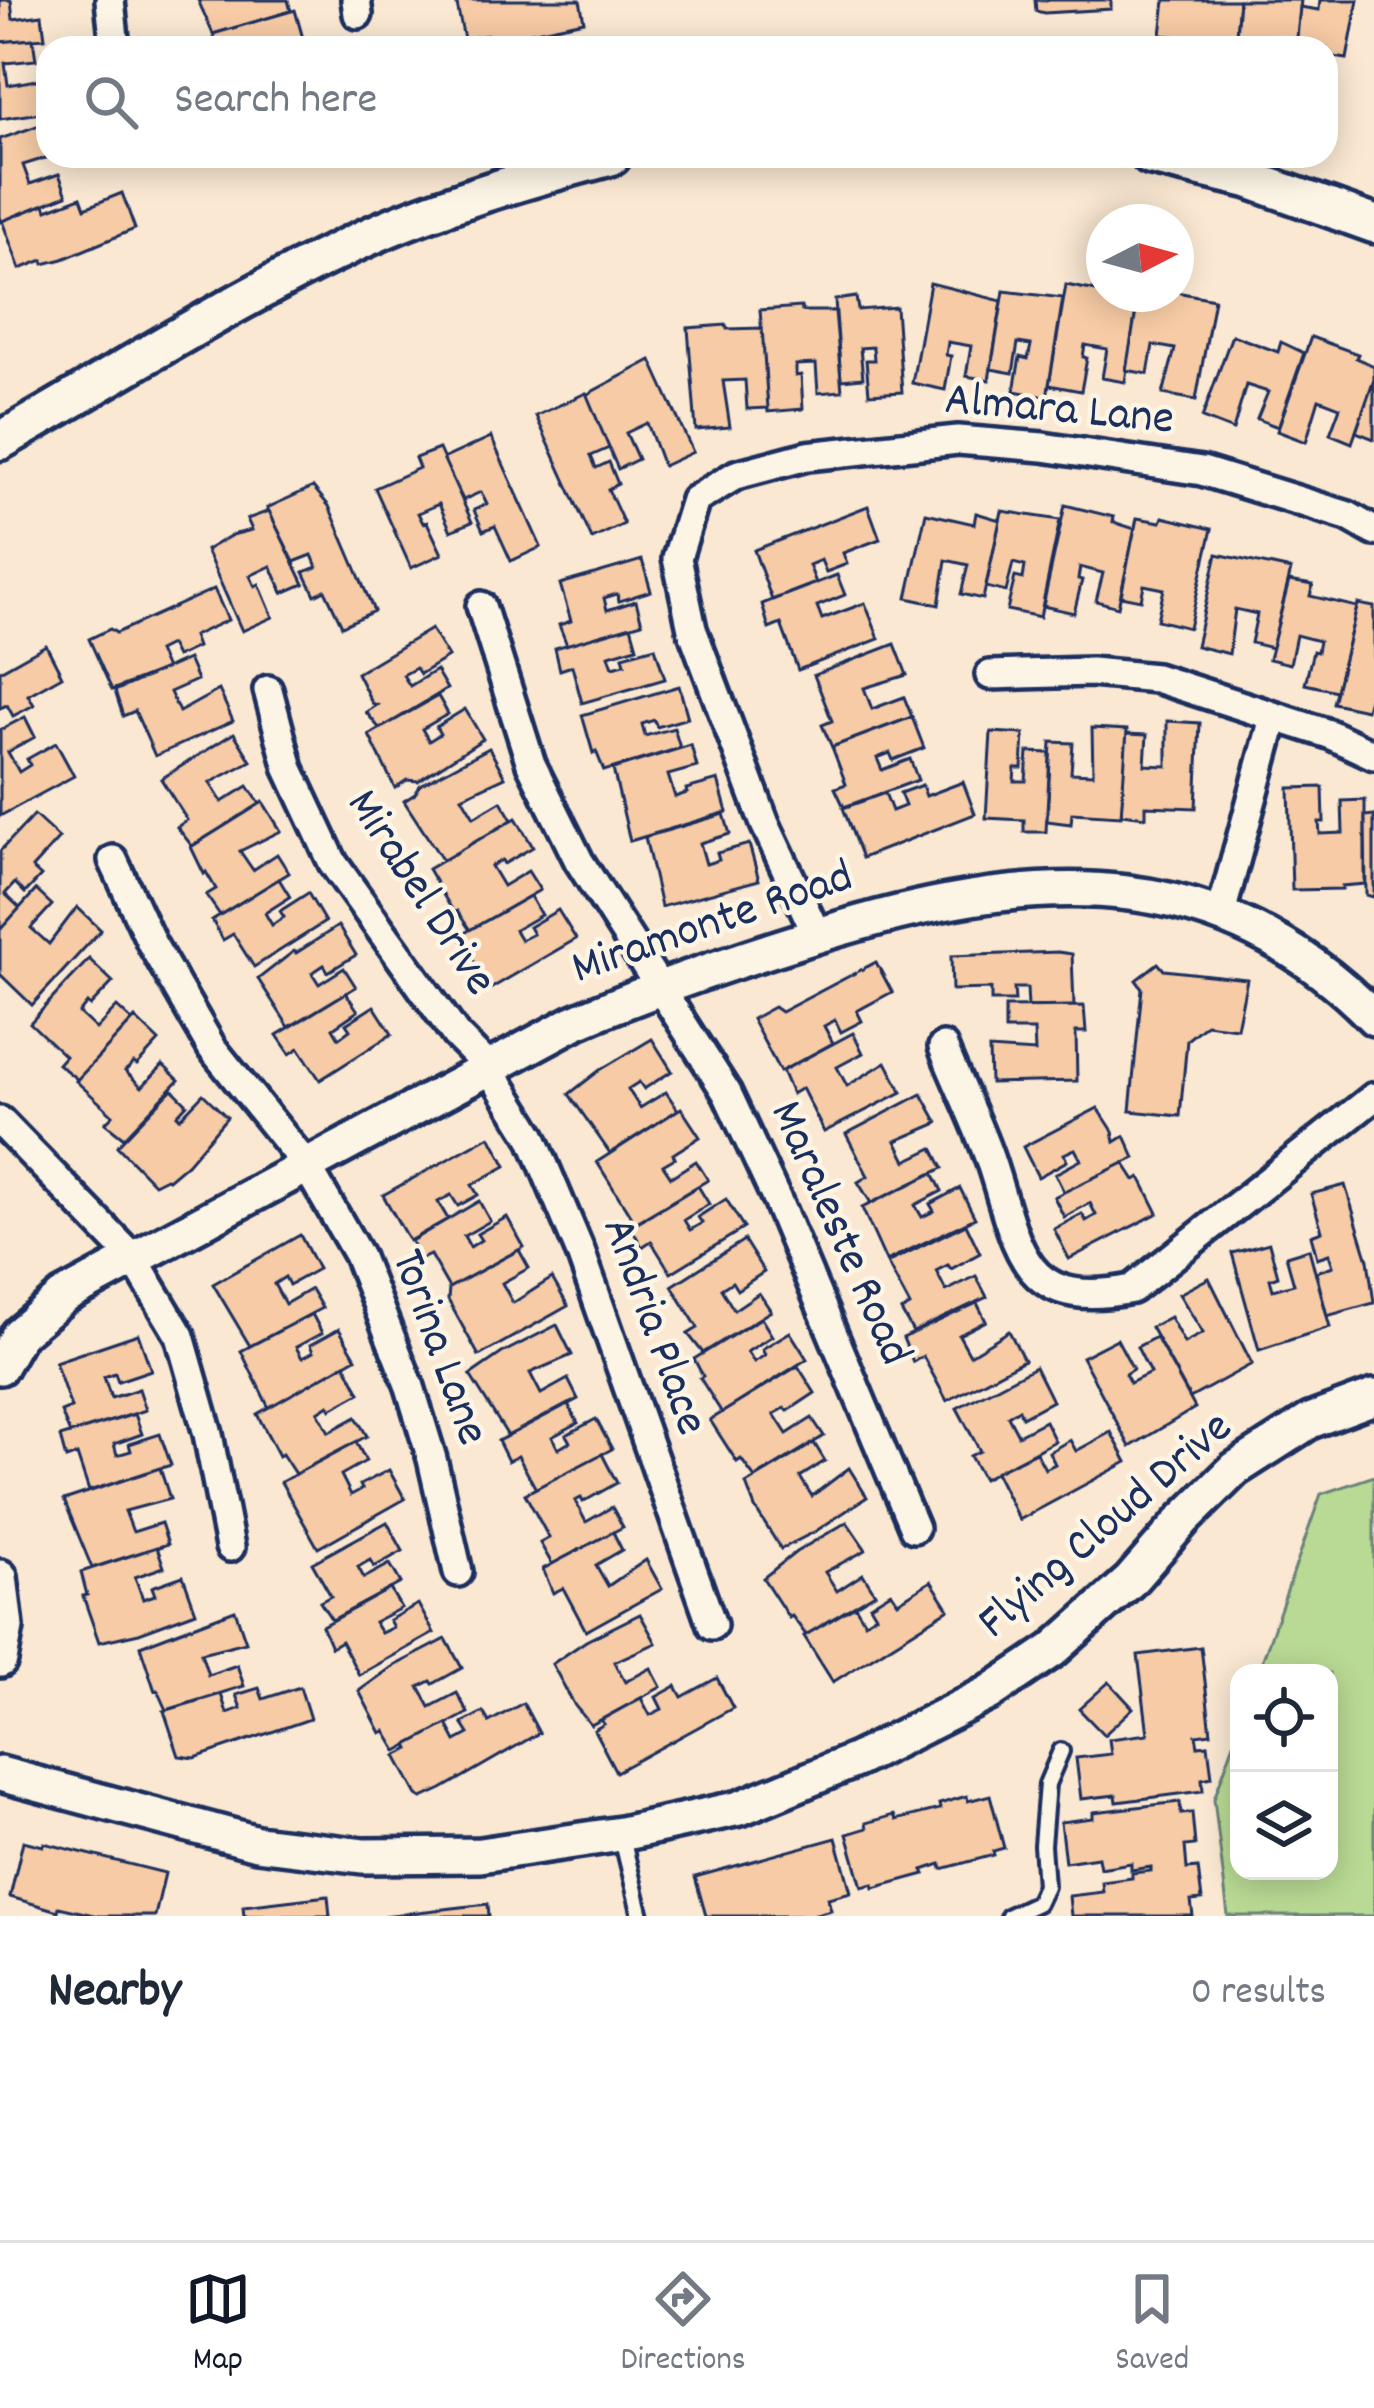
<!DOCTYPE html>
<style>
:root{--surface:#fff;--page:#f2f2f3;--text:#1f2937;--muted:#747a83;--line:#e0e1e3;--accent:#111827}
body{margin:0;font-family:Dekko,sans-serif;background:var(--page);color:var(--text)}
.controls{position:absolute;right:36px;bottom:36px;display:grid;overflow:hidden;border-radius:24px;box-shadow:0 6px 30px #0003}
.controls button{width:108px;height:108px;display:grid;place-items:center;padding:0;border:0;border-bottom:3px solid var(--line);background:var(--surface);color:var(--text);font:60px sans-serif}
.compass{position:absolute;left:1086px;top:204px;width:108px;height:108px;border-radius:50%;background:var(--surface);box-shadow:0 6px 30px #0003;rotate:84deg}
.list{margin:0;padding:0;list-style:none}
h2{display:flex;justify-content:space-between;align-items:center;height:156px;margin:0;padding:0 48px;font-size:51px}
h2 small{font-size:39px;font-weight:400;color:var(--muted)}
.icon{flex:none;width:66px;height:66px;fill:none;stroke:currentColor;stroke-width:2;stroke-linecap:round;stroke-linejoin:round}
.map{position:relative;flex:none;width:1374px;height:1916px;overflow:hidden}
.search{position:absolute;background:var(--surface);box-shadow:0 6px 30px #0003;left:36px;right:36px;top:36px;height:132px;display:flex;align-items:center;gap:30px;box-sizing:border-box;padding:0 42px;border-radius:36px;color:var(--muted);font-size:45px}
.sheet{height:324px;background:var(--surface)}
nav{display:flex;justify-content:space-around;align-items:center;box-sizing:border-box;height:168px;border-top:3px solid var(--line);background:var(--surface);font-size:33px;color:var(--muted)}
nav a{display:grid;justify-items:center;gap:6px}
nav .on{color:var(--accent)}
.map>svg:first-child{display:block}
</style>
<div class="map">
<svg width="1374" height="1916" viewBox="0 0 1374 1916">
<rect width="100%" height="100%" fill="#fae8d2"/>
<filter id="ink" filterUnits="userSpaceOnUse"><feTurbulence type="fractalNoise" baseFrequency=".00833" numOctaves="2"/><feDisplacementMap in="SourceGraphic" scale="24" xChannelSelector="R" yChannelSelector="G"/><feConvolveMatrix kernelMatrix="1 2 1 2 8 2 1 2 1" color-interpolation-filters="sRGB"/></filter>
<g filter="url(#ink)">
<polygon fill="#b9da94" stroke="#6a8479" stroke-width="3" points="1374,1476 1374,1916 1228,1916 1214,1799 1239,1729 1239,1871 1329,1871 1329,1673 1258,1673 1321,1494"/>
<g fill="#f6cba5" stroke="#1b2f5e" stroke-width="3">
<polygon points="0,0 11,0 13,19 42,15 45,38 0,42"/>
<polygon points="198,0 288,0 291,11 213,34"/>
<polygon points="456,0 580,0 584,21 507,37 489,38 488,35 464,39"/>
<polygon points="1035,0 1111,0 1111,9 1044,13 1036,11"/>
<polygon points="1165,0 1239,0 1236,36 1214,35 1213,40 1161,35"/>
<polygon points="1239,0 1301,0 1296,48 1273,48 1274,40 1236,36"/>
<polygon points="1320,0 1358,0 1347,59 1326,56 1326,48 1296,48 1300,7 1319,10"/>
<polygon points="295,10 304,42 285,48 271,45 217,48 213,34"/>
<polygon points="33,39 36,60 5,63 8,85 48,78 48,112 0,119 0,42"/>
<polygon points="48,122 48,156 52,156 23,165 30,184 59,174 67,195 0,222 0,139"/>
<polygon points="122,193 135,229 63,259 44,264 43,260 20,269 2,221 45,204 47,210 81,197 85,208"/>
<polygon points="930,283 1002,301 989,380 966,376 971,346 948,342 946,355 951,356 945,390 912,383"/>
<polygon points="1066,285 1117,295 1137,304 1125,382 1102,378 1107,349 1085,345 1083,357 1087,358 1081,391 1049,385"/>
<polygon points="1004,291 1063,298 1047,397 1014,391 1020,357 1028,359 1031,345 1018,343 1013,373 991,369"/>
<polygon points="1176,292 1214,299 1196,400 1163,394 1175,349 1153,345 1148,374 1126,370 1139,294"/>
<polygon points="856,297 858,310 896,307 902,392 869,394 866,360 874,360 873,347 860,348 863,378 841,380 835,300"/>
<polygon points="801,307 802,311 835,311 842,391 818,393 816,364 796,365 796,376 801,375 803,409 768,412 760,310"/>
<polygon points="726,325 727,329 762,328 768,408 747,409 745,380 723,381 730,427 696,430 688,328"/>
<polygon points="1232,335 1278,352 1281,342 1304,353 1278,427 1257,419 1268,392 1246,385 1233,430 1202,418"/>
<polygon points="1311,337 1358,354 1356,358 1374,366 1374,380 1352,443 1330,434 1340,407 1319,399 1306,442 1277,431"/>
<polygon points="651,360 693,452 663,466 647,423 626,433 638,459 618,469 586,395"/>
<polygon points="1374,380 1374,439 1356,432"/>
<polygon points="586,393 609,448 591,456 596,468 609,462 618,484 608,489 624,524 592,539 536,416"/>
<polygon points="491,437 541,547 511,561 495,526 483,531 474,510 487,504 481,492 463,500 443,459"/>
<polygon points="439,449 472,522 451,531 439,504 418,513 423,523 427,522 442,554 411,568 375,488 419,468 415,458"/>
<polygon points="313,487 329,506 374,611 342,626 325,590 315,595 304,572 317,567 312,555 294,562 267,508"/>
<polygon points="1065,505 1114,517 1113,522 1135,529 1118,607 1096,601 1103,573 1080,567 1078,579 1082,580 1074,613 1043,606"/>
<polygon points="868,506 880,539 843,553 847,564 826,572 821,560 809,565 816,583 772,600 754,550"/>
<polygon points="269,511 304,584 283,593 271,566 250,576 255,586 259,584 273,617 242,631 206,550 232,535 252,530 247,519"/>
<polygon points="1002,511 1060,520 1040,617 1007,610 1015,577 1023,579 1025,566 1013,563 1006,592 986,587"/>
<polygon points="926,513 974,524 976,513 1000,520 983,599 961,594 968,565 946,560 939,605 907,598"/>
<polygon points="1163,517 1212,529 1189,628 1157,620 1164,589 1144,585 1141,600 1121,596 1137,518 1161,522"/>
<polygon points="1217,554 1291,570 1272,648 1251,643 1257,614 1235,609 1229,654 1196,646"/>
<polygon points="642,560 651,591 619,601 617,594 604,598 607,610 636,601 642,623 567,645 559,625 571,621 560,584"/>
<polygon points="837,575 845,595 817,606 822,619 865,603 879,639 798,670 781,624 769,629 762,604"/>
<polygon points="1289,581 1313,585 1310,596 1357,607 1336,691 1305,684 1313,651 1317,652 1319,641 1296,635 1290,664 1269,659"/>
<polygon points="214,589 228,620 193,636 197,647 176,657 170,645 158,651 166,669 112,690 89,639 110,629 116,633"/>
<polygon points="1358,604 1374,607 1374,695 1370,694 1366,710 1333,703"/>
<polygon points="631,626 637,647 609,655 613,667 625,664 623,656 655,647 665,679 582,703 572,666 560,670 555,648"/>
<polygon points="431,629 448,657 420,674 416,668 403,675 410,686 436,670 447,689 380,729 366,712 377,705 372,703 357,673"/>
<polygon points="895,644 907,675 864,688 872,709 904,697 912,717 832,747 822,725 832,721 814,675"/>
<polygon points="46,645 62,676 28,695 34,705 13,716 7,705 0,708 0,671"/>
<polygon points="188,659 197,680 170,692 179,712 219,690 233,721 155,756 135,711 123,716 115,691"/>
<polygon points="679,686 688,718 657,727 654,720 642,724 645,736 674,728 680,748 604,771 596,751 593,753 582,715"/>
<polygon points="438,696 448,714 422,729 429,741 440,734 436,727 465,709 483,739 418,781 407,780 395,788 369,735"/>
<polygon points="25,717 35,737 8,752 19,772 30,765 27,759 56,743 74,776 0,816 0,730"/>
<polygon points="912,717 924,748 893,760 890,753 877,758 882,770 910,759 918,780 844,807 835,788 846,784 832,747"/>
<polygon points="1167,721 1200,723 1196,808 1146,806 1146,817 1121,814 1126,734 1147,735 1145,765 1167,766"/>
<polygon points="1092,728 1127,730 1121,816 1072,813 1071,824 1047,821 1051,742 1073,743 1071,773 1093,774"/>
<polygon points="991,732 1024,734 1022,768 1015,768 1014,781 1026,781 1028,752 1050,753 1046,832 1024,832 1024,820 986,818"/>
<polygon points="234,733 251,761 210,783 222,802 248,786 260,804 192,846 177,827 187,820 161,779"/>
<polygon points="691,745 697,767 668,775 675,797 687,793 686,789 718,780 727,812 630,841 613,769"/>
<polygon points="489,748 505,777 462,797 474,817 501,801 512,820 443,861 404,801 415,794 420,785"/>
<polygon points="963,782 975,814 862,858 843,808 885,793 892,811 905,806 900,793 922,785 926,796"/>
<polygon points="1323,787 1324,822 1319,822 1320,834 1343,833 1342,801 1365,800 1365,884 1342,886 1342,889 1292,890 1289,788"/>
<polygon points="263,802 281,831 240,851 253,870 277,854 289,873 220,915 206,895 216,889 206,872 204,874 191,847"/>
<polygon points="724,814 730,834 700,843 706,864 719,860 717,853 749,844 759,880 661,907 645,837"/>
<polygon points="34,815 59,838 32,868 41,876 25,893 15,883 5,894 20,908 0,930 0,851"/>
<polygon points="1374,815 1374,897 1373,897 1366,895 1365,816"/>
<polygon points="516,818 533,847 504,864 502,860 491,866 503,886 528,871 540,890 470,930 457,911 454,913 428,869"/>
<polygon points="279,879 290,897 265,913 272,925 284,917 280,911 308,893 325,922 254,967 233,934 223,940 212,920"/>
<polygon points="36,890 52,905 31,928 49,944 77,907 101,930 32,1005 0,974 0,930"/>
<polygon points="530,896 541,915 515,930 521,940 533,934 529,927 558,910 576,939 490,989 459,936"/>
<polygon points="338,926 356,955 328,972 324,965 312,973 319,984 344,968 356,987 289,1027 258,979 294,951 296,953"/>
<polygon points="1058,952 1072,954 1074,1006 1028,1007 1027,988 1014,988 1015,1001 991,1001 991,989 952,990 951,956"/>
<polygon points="89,959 113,982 90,1006 87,1003 79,1013 96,1029 117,1007 132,1021 78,1080 58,1064 65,1056 30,1023"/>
<polygon points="876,962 892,992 857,1011 862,1021 841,1032 835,1020 824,1026 833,1043 780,1072 752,1019 774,1007 781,1012"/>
<polygon points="1158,963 1164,970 1247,979 1237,1028 1206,1024 1187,1040 1180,1116 1130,1111 1142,988 1136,980"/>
<polygon points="346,993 358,1011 333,1028 339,1038 350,1030 346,1024 374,1006 392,1034 320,1080 299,1048 290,1054 277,1035"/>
<polygon points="1084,1006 1086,1032 1076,1032 1077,1081 990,1083 989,1049 1035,1052 1034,1030 1005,1030 1005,1007"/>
<polygon points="135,1018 159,1041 137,1065 134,1063 125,1071 142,1087 163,1065 179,1080 124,1138 105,1123 113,1115 76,1081"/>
<polygon points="853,1033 863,1053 837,1067 847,1086 886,1062 902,1092 824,1132 802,1088 792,1094 782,1071"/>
<polygon points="652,1039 672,1071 644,1089 639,1082 628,1089 640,1108 666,1092 678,1110 610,1153 569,1094 600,1070"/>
<polygon points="172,1089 187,1104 177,1115 180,1118 203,1094 227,1117 187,1164 168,1180 166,1178 154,1184 117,1146"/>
<polygon points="922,1094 938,1123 896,1141 906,1161 933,1148 943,1168 871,1203 858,1182 868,1176 846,1134"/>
<polygon points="681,1108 700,1137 673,1154 675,1158 663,1165 671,1177 696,1161 708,1180 635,1223 597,1162"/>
<polygon points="1098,1108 1113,1131 1115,1142 1125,1136 1135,1158 1064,1192 1055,1174 1081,1160 1075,1149 1064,1154 1067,1161 1038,1177 1023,1147"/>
<polygon points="490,1136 506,1166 472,1185 478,1195 458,1206 451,1195 438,1202 448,1219 409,1241 383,1195"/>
<polygon points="1124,1163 1135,1180 1140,1177 1158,1213 1069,1259 1054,1229 1082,1214 1086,1221 1096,1215 1090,1203 1064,1217 1054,1197"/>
<polygon points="933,1173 942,1191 915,1205 922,1217 934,1211 930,1204 960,1188 975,1218 886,1261 862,1208"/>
<polygon points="1345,1185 1368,1260 1374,1303 1327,1316 1316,1272 1333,1266 1329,1254 1317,1258 1311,1235 1322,1231 1311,1194"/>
<polygon points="698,1186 709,1204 684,1220 690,1230 702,1223 698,1217 726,1199 744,1228 671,1273 651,1241 642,1247 631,1227"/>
<polygon points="479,1201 490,1221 464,1236 470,1247 481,1240 477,1234 507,1217 524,1247 449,1288 430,1255 419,1260 411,1241"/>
<polygon points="966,1224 980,1253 951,1269 948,1265 936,1271 946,1291 976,1276 987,1297 913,1332 901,1311 910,1306 887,1263"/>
<polygon points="300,1235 318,1269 289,1285 285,1277 274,1284 285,1304 311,1289 322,1308 250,1346 213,1284"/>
<polygon points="744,1240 764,1272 737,1290 732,1282 721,1289 734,1310 759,1293 771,1311 703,1353 688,1334 698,1328 672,1286"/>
<polygon points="1269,1243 1278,1276 1270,1279 1273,1290 1294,1284 1286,1256 1309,1249 1330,1327 1259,1350 1232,1253"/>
<polygon points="519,1250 529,1268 502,1283 513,1303 552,1278 568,1306 479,1356 448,1300 449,1288"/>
<polygon points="1209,1278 1252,1364 1190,1398 1151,1327 1170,1317 1184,1343 1203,1333 1179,1294"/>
<polygon points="977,1303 986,1321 959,1335 970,1355 1009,1331 1024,1360 947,1401 923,1356 913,1362 903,1338"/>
<polygon points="312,1314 322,1333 296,1347 302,1358 313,1352 310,1345 339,1329 356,1358 269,1408 241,1351"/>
<polygon points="761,1318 772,1336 747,1352 754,1362 765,1355 762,1349 790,1332 807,1359 722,1413 700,1378 703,1376 694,1359"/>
<polygon points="557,1325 572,1355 530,1373 541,1394 568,1379 578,1399 508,1436 470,1375 502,1353"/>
<polygon points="138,1334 151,1370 118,1381 115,1373 104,1377 111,1398 139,1389 146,1410 70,1434 61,1412 71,1408 55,1362"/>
<polygon points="1156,1337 1195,1408 1130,1447 1082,1357 1117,1339 1133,1369 1125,1374 1130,1383 1150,1373 1137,1347"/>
<polygon points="345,1364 360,1393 331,1409 329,1405 318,1412 329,1432 356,1417 367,1436 295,1474 282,1454 279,1456 257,1414"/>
<polygon points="798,1366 815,1393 788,1411 785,1408 774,1414 787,1434 812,1418 824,1436 755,1478 741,1459 737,1462 710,1420"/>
<polygon points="1035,1367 1052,1401 1022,1417 1019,1409 1008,1416 1018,1435 1045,1421 1055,1441 983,1479 970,1456 980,1451 957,1408"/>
<polygon points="568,1404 578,1423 552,1437 558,1449 570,1442 566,1435 596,1419 612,1449 536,1489 518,1456 508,1461 498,1441"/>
<polygon points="135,1414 142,1434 114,1444 117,1455 131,1451 129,1444 160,1434 171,1465 89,1491 77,1455 66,1459 60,1437"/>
<polygon points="1111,1432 1127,1462 1019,1520 995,1472 1036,1452 1045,1469 1055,1464 1049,1452 1070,1440 1076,1451"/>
<polygon points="356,1442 366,1461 341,1475 351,1495 362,1489 360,1485 389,1470 405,1499 318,1548 281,1482"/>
<polygon points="814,1443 825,1461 800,1477 812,1496 849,1468 867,1497 816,1531 781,1549 755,1508 746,1484"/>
<polygon points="602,1454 617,1483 583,1502 581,1498 575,1501 586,1522 612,1507 623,1527 552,1564 540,1543 549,1538 525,1494"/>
<polygon points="160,1468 170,1499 125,1511 133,1532 161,1523 168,1544 92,1568 64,1500"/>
<polygon points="387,1522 403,1551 374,1567 370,1560 358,1567 364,1578 390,1564 401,1583 332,1620 320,1602 331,1596 312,1563"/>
<polygon points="847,1522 866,1550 825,1572 837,1591 863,1574 875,1593 806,1635 792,1616 789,1618 763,1578 796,1552"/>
<polygon points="613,1532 622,1550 596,1565 608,1586 646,1560 662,1589 586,1631 563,1588 553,1593 543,1569"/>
<polygon points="157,1547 164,1567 135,1577 143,1599 155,1595 152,1587 183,1576 196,1612 139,1633 99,1642 83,1596 87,1595 81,1572"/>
<polygon points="931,1581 949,1609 833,1682 804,1636 855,1606 865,1622 876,1615 870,1605 891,1592 898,1602"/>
<polygon points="390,1589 401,1608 374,1622 381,1633 393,1627 389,1620 418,1604 434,1633 359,1675 341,1641 331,1647 322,1626"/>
<polygon points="235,1610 246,1642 201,1653 208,1675 237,1665 244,1686 167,1710 158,1690 155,1691 140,1646"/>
<polygon points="640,1614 656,1643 614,1662 625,1682 651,1668 661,1687 591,1725 575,1706 552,1664 586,1641"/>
<polygon points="446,1639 462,1668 433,1684 431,1681 419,1687 430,1707 457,1693 468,1713 397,1751 385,1731 381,1733 359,1691 392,1667"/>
<polygon points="1201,1647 1211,1733 1196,1735 1198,1746 1208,1745 1212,1777 1202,1779 1203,1791 1117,1802 1116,1795 1081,1799 1076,1758 1111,1754 1109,1739 1148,1734 1138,1655"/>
<polygon points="717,1678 733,1708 616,1772 594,1730 604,1724 601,1720 641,1698 650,1715 662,1709 656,1697 676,1686 682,1697"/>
<polygon points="1109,1682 1133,1708 1104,1735 1079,1709"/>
<polygon points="300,1687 310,1719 195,1758 179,1756 164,1711 221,1694 227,1713 241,1708 236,1695 259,1688 263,1699"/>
<polygon points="523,1703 539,1733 442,1789 422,1798 417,1795 396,1756 410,1749 408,1745 447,1724 456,1741 469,1734 462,1723 483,1712 489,1722"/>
<polygon points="990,1795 1004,1848 993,1851 994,1855 942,1869 941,1864 923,1870 925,1874 874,1888 873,1884 862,1887 847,1834 867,1828 866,1823 894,1815 896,1820 940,1809 939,1804 967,1796 968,1801"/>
<polygon points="1180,1802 1181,1814 1192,1813 1195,1845 1185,1846 1187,1869 1198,1868 1202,1900 1191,1901 1193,1916 1071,1916 1069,1896 1103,1892 1102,1882 1132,1878 1132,1873 1151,1871 1151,1867 1131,1870 1131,1863 1100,1868 1098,1857 1065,1862 1060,1822 1093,1818 1093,1812"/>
<polygon points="836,1838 851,1892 828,1898 831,1910 809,1916 706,1916 695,1877"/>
<polygon points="23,1841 43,1846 44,1843 165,1873 155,1916 98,1916 59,1907 58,1911 10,1897"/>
<polygon points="328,1896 330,1916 244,1916 243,1906"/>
<polygon points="488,1904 489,1916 383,1916"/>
</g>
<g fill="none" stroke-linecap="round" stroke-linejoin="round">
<g stroke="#1b2f5e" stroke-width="22">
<g id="service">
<polyline points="621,1834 641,1916"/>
<polyline points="1009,1916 1037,1903 1045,1886 1042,1845 1047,1784 1061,1751"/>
</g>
</g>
<g stroke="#1b2f5e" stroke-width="36">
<g id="minor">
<polyline points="110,0 115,48"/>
<polyline points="356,0 358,14"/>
<polyline points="481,606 531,764 579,861 727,1093 776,1198 914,1528"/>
<polyline points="990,675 1091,672 1156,678 1329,734 1374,755"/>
<polyline points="268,690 289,769 333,863 456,1035 489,1068 532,1137 580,1251 712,1625"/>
<polyline points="113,860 152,944 212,1048 306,1165 358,1255 410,1387 432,1459 458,1572"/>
<polyline points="1221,913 1274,718"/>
<polyline points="817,935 765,824 692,629 677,558 695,500 736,475 807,456 958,440 1043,447 1202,471 1348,516 1374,531"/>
<path d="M 943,1047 C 958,1085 977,1122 990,1160 C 1019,1245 1018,1312 1132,1289 L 1374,1097"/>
<polyline points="0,1121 134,1259 180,1336 208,1434 230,1547"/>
</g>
</g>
<g stroke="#1b2f5e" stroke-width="42">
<g id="tertiary">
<path d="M 0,1367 L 19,1334 L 63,1297 L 573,1023 C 646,991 720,966 796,942 C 1005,875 1206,846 1374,1018"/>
<polyline points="0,1577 6,1627 0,1660"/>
<polyline points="0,1774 257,1843 363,1856 480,1855 621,1834 740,1808 856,1760 989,1693 1053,1650 1130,1581 1184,1519 1235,1469 1310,1421 1374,1397"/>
</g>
</g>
<g stroke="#1b2f5e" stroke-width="45">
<g id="secondary">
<polyline points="1150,156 1248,179 1374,224"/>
<path d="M 0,441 C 123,371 256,285 386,229 C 458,199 536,176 612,156"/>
</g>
</g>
<use href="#service" stroke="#fcf5e5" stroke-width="14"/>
<use href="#minor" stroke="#fcf5e5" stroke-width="27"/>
<use href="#tertiary" stroke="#fcf5e5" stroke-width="33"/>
<use href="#secondary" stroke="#fcf5e5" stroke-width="36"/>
</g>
</g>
<g text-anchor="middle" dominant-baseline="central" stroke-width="9" stroke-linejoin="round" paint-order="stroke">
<g font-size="48" fill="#1b2f5e" stroke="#fcf5e5">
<text transform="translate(1059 412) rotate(5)">Almara Lane</text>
<text transform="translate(419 894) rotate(57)">Mirabel Drive</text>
<text transform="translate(713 925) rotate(-19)">Miramonte Road</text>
<text transform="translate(838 1234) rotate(66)">Maraleste Road</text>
<text transform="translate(652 1327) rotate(70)">Andria Place</text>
<text transform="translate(437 1348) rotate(70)">Torina Lane</text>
<text transform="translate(1107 1527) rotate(-41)">Flying Cloud Drive</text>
</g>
</g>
</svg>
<div class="controls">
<button><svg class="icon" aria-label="locate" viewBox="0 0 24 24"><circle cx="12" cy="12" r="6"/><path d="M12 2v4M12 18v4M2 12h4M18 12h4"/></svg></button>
<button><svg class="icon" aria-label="layers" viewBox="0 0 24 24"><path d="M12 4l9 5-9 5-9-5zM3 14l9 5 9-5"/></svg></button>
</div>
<svg class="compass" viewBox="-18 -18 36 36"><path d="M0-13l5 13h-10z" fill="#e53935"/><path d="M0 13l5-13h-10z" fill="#747a83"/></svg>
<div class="search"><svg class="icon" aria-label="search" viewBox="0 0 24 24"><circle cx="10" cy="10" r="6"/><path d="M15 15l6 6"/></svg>Search here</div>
</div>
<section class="sheet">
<h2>Nearby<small>0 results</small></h2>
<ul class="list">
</ul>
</section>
<nav>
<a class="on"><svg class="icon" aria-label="map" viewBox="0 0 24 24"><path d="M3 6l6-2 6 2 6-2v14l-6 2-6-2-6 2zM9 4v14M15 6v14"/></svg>Map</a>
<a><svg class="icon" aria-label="directions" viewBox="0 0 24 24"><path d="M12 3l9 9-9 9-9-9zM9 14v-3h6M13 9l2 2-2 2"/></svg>Directions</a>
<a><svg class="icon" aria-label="saved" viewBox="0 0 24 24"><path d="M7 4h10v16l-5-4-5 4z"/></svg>Saved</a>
</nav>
